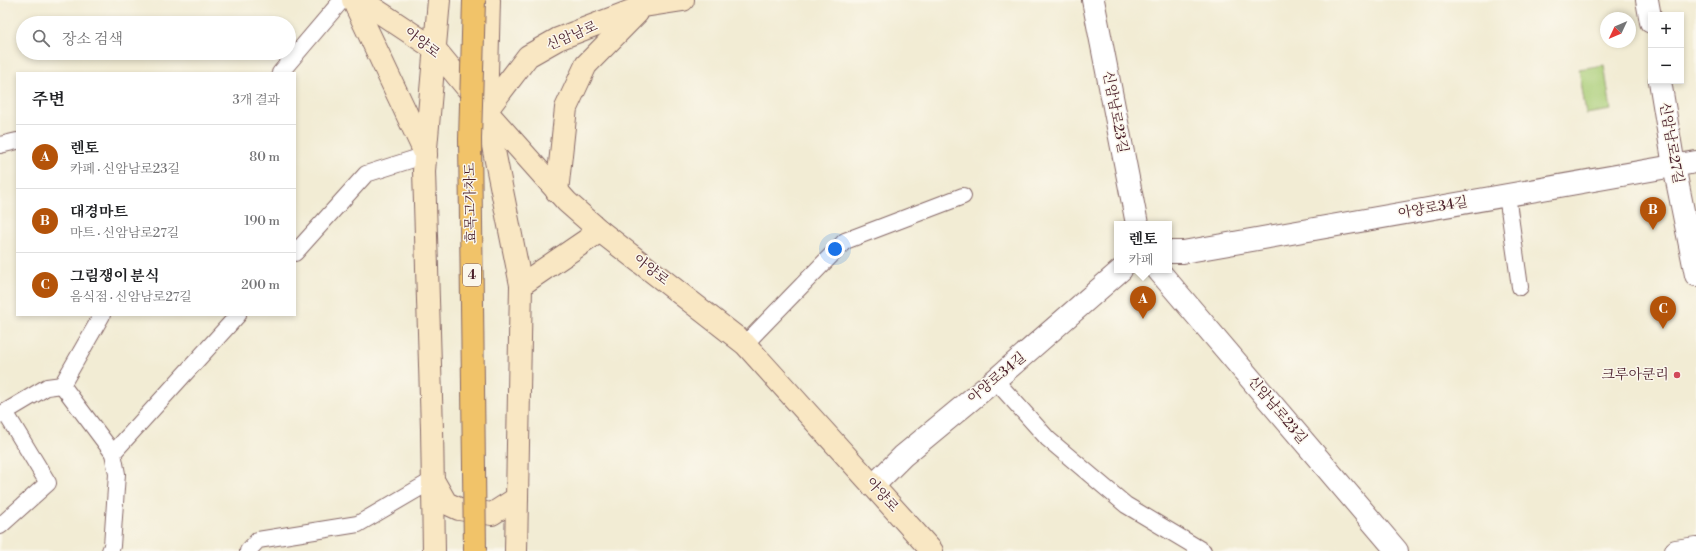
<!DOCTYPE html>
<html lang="ko">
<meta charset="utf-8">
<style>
:root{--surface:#fff;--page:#f6f6f6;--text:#202124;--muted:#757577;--line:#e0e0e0;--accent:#b45309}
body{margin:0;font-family:"Libre Bodoni","Noto Serif KR",serif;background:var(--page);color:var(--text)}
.controls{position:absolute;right:12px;top:12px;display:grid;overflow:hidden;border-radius:0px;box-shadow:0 2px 6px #0003}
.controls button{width:36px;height:36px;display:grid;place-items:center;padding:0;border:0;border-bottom:1px solid var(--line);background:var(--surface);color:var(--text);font:20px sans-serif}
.compass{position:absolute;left:1600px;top:12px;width:36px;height:36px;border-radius:50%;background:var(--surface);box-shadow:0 2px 6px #0003;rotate:226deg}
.you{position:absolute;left:835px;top:249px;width:14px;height:14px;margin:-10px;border:3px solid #fff;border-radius:50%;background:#1a73e8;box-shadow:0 0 0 6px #1a73e833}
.badge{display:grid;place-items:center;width:26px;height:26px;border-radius:50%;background:var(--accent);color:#fff;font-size:13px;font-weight:700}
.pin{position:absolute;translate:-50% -33px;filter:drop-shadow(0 1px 2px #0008)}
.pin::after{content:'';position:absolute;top:21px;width:14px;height:12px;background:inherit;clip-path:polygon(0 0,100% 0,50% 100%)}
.popup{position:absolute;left:1114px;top:221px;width:58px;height:52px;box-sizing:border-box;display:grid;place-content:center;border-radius:0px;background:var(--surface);filter:drop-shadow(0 1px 3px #0005);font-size:13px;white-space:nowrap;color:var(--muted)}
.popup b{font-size:15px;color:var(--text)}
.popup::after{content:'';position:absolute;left:50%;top:100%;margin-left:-8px;border:8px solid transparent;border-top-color:var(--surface)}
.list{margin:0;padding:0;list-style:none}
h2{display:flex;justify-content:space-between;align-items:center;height:52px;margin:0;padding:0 16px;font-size:17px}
h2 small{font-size:13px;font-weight:400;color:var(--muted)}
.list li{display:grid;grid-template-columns:26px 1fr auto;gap:12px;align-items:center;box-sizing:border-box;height:64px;padding:0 16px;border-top:1px solid var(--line)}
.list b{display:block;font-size:15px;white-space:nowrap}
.list p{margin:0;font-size:13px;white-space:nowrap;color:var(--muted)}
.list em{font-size:13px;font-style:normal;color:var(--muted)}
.icon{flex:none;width:22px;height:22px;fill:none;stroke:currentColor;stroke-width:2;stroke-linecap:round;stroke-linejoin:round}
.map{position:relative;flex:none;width:1696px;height:551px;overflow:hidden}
.search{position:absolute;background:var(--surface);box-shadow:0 2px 6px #0003;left:16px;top:16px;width:280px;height:44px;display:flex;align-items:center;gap:10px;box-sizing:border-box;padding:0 14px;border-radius:22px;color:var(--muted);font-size:15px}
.panel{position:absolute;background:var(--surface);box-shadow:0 2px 6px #0003;left:16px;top:72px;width:280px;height:244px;border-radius:0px}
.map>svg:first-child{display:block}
</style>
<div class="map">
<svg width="1696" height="551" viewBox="0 0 1696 551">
<rect width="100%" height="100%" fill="#fbf7ec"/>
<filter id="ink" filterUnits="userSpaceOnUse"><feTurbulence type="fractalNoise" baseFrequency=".025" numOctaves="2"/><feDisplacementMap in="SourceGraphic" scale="8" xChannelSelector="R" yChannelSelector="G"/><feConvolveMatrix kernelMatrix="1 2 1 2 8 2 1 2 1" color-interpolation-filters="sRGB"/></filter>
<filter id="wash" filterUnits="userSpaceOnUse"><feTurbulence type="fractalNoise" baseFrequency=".012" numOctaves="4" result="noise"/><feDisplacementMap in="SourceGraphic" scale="16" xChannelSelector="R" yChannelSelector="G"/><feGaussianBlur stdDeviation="0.9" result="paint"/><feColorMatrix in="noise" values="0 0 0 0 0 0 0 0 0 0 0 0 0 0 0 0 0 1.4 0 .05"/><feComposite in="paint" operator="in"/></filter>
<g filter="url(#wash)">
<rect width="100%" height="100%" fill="#f2ecd4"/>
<polygon fill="#aace78" stroke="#7a7652" points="1604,65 1611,110 1586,114 1579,69"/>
</g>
<g filter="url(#ink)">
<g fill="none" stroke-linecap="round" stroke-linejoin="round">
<g stroke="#856766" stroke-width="18">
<g id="lane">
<polyline points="280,73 342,0"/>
<polyline points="0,145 17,141"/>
<polyline points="1507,195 1520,287"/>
<polyline points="295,253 366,174 426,155"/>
<polyline points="102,315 62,385 113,453"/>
<polyline points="745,344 845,241 963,196"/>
<polyline points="995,380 1048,439 1126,505 1203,551"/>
<polyline points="0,415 47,387 62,385"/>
<polyline points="0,526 48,483 5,412"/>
<polyline points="110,551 112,546 117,474 113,453 238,315"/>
<polyline points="248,551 258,540 358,524 433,480"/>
</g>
</g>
<g stroke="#856766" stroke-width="24">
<g id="street">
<polyline points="1093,0 1137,224"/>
<polyline points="1647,0 1651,22"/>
<polyline points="1660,81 1674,166 1696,275"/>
<polyline points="1169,252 1183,252 1696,162"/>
<polyline points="1158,270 1397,551"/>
<polyline points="873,486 903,456 995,380 1121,270"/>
<polyline points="1676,551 1696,548"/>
</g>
</g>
<g stroke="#856766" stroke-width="24">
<g id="secondary">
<polyline points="353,0 426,155"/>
<polyline points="361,0 435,49 486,111 567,202 600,231 745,344 932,551"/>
<polyline points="489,0 486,111 521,285 516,551"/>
<polyline points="486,111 528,56 558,39 644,6 683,0"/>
<polyline points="557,192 566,108 586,65 637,13"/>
<polyline points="521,285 600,231"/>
<polyline points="433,480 446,503 459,509 492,514 517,498"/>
<polyline points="434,551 432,429 424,171 439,0"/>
</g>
</g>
<use href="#lane" stroke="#fff" stroke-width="16"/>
<use href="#street" stroke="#fff" stroke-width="22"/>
<use href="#secondary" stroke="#f9e7c3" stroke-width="22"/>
<g stroke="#856766" stroke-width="24" stroke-linecap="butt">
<polyline id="primary-bridge" points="474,0 470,139 475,551"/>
</g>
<use href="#primary-bridge" stroke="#f1c369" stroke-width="22"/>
</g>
</g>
<circle fill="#d1495b" stroke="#fbf7ec" stroke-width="1.5" cx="1677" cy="375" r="4"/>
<g text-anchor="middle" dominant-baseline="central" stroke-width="3" stroke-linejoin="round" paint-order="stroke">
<rect fill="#fbf7ec" stroke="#7f6065" stroke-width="1" x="463" y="264" width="18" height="22" rx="3"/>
<g font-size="13" font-weight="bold" fill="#4a1f2b">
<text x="472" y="275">4</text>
</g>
<g font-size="14" fill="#4a1f2b" stroke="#fbf7ec">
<text transform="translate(572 36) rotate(-23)">신암남로</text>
<text transform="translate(422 43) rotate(38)">아양로</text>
<text transform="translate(1115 112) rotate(79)">신암남로23길</text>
<text transform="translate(1671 143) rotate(80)">신암남로27길</text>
<text transform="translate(471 203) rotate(-91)">효목고가차도</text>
<text transform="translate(1433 208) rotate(-10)">아양로34길</text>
<text transform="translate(651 270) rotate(38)">아양로</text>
<text transform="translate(997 378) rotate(-40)">아양로34길</text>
<text transform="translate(1277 410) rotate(50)">신암남로23길</text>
<text transform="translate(882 495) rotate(48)">아양로</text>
</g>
<g font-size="14" fill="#4a1f2b" stroke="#fbf7ec" text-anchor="end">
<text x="1669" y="375">크루아쿤리</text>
</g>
</g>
</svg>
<div class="controls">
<button>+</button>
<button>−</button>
</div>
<svg class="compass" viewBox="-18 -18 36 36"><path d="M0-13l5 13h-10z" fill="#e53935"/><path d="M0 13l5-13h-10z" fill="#757577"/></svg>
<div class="you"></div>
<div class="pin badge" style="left:1143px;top:319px">A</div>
<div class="popup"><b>렌토</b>카페</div>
<div class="pin badge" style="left:1653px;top:230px">B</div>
<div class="pin badge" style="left:1663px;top:329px">C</div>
<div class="search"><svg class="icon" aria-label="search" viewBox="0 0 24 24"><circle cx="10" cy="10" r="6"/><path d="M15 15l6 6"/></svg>장소 검색</div>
<section class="panel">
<h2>주변<small>3개 결과</small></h2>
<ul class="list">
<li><span class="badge">A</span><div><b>렌토</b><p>카페 · 신암남로23길</p></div><em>80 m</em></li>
<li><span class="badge">B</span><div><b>대경마트</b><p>마트 · 신암남로27길</p></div><em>190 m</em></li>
<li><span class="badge">C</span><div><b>그림쟁이 분식</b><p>음식점 · 신암남로27길</p></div><em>200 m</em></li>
</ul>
</section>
</div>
